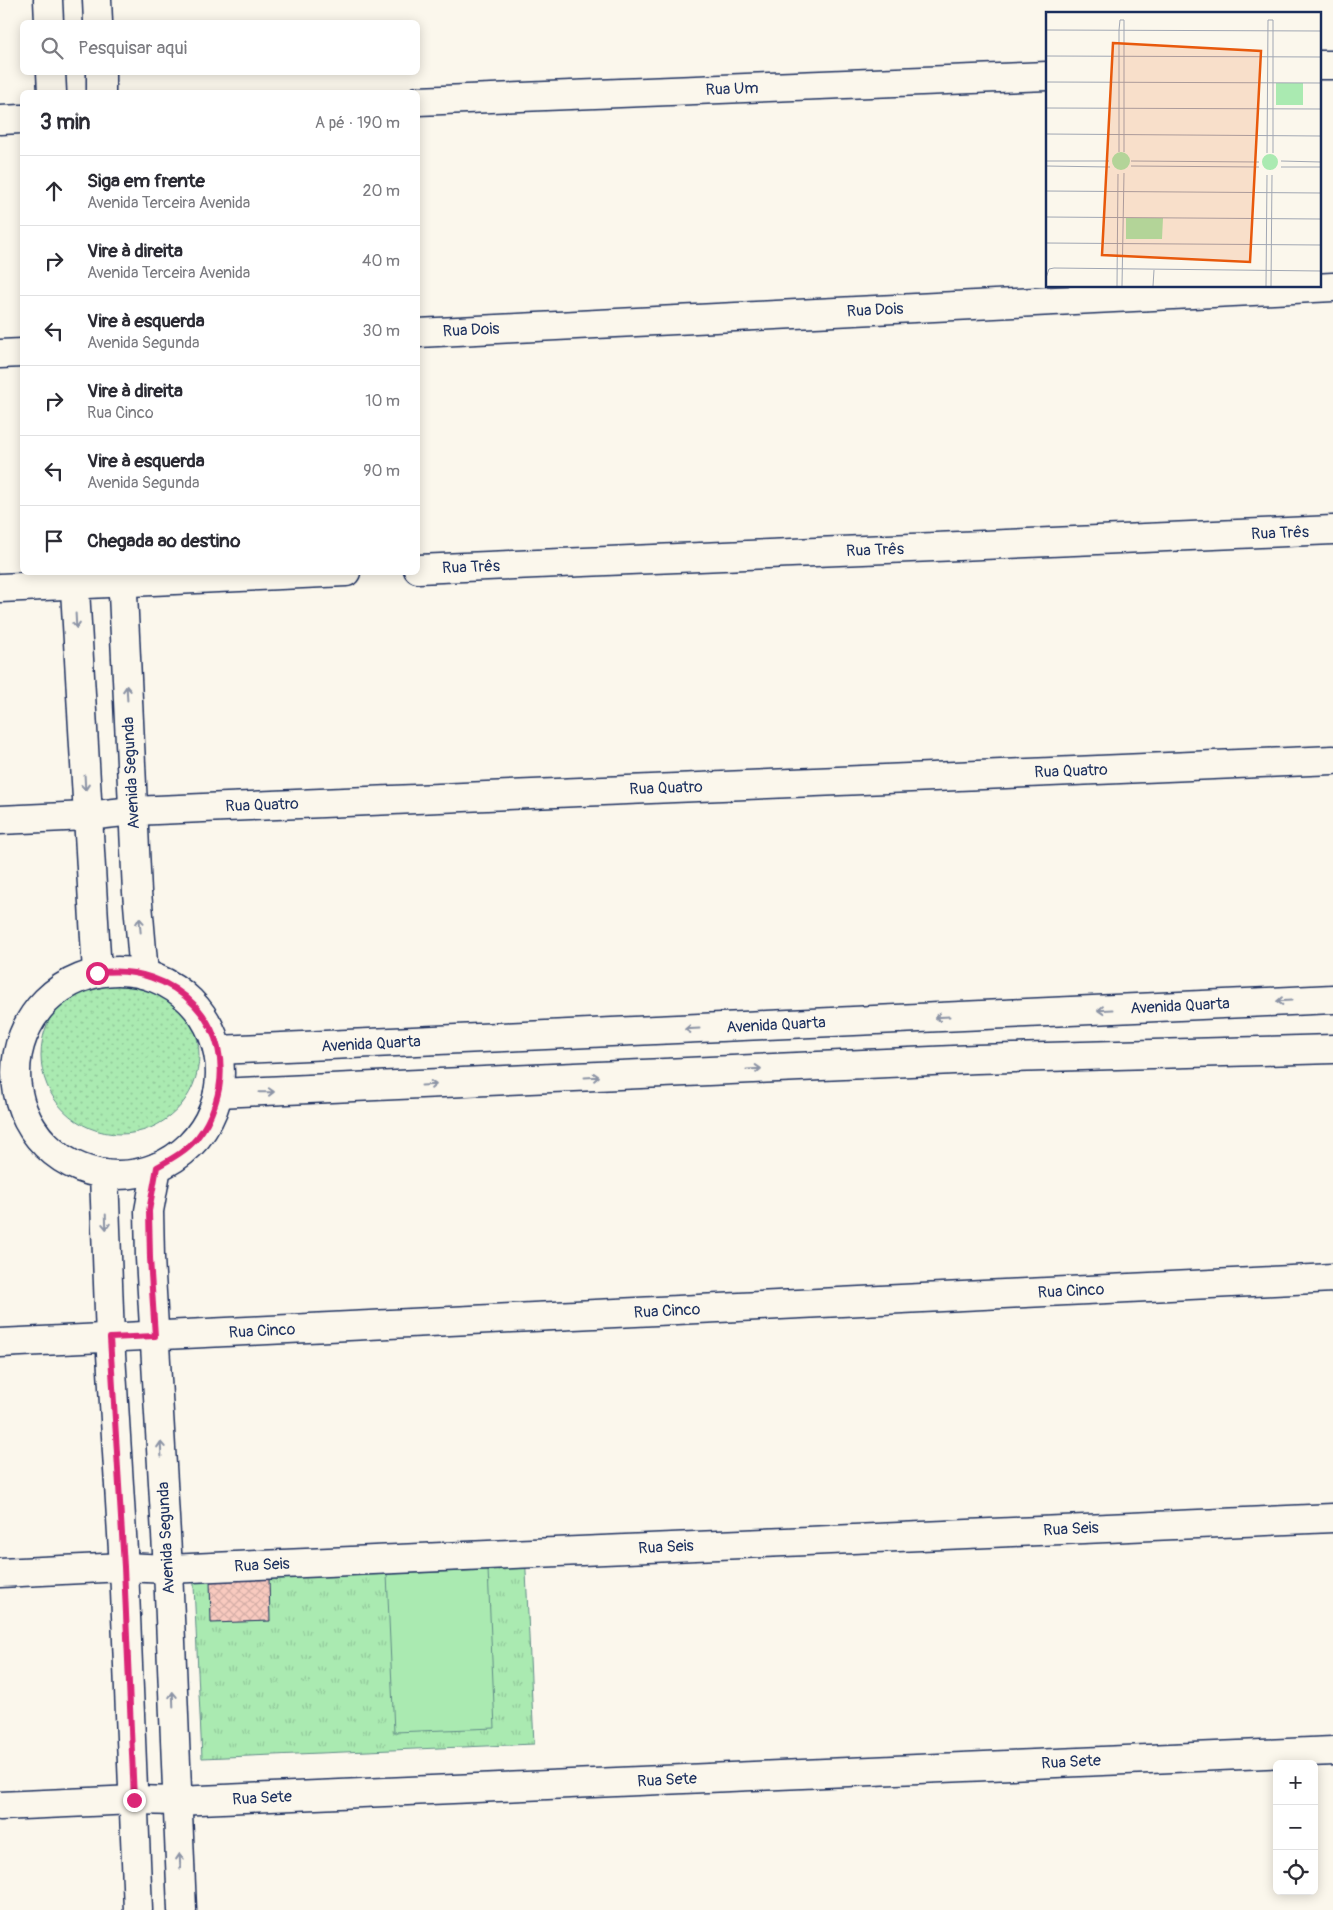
<!DOCTYPE html>
<html lang="pt">
<meta charset="utf-8">
<style>
:root{--surface:#fff;--page:#f2f2f3;--text:#2b2b33;--muted:#7c7c81;--line:#e1e1e2}
body{margin:0;font-family:Pangolin,sans-serif;background:var(--page);color:var(--text)}
.controls{position:absolute;right:15px;bottom:15px;display:grid;overflow:hidden;border-radius:8px;box-shadow:0 2px 12px #0003}
.controls button{width:45px;height:45px;display:grid;place-items:center;padding:0;border:0;border-bottom:1px solid var(--line);background:var(--surface);color:var(--text);font:25px sans-serif}
.stop{position:absolute;width:15px;height:15px;margin:-11px;border:4px solid #db2777;border-radius:50%;background:#fff}
.stop.end{background:#db2777;border-color:#fff;box-shadow:0 1px 5px #0008}
.list{margin:0;padding:0;list-style:none}
h2{display:flex;justify-content:space-between;align-items:center;height:65px;margin:0;padding:0 20px;font-size:21px}
h2 small{font-size:16px;font-weight:400;color:var(--muted)}
.list li{display:grid;grid-template-columns:32px 1fr auto;gap:15px;align-items:center;box-sizing:border-box;height:70px;padding:0 20px;border-top:1px solid var(--line)}
.list b{display:block;font-size:19px;white-space:nowrap}
.list p{margin:0;font-size:16px;white-space:nowrap;color:var(--muted)}
.list em{font-size:16px;font-style:normal;color:var(--muted)}
.icon{flex:none;width:28px;height:28px;fill:none;stroke:currentColor;stroke-width:2;stroke-linecap:round;stroke-linejoin:round}
.map{position:relative;flex:none;width:1333px;height:1910px;overflow:hidden}
.search{position:absolute;background:var(--surface);box-shadow:0 2px 12px #0003;left:20px;top:20px;width:400px;height:55px;display:flex;align-items:center;gap:12px;box-sizing:border-box;padding:0 18px;border-radius:8px;color:var(--muted);font-size:19px}
.panel{position:absolute;background:var(--surface);box-shadow:0 2px 12px #0003;left:20px;top:90px;width:400px;height:485px;border-radius:8px}
.map>svg:first-child{display:block}
</style>
<div class="map">
<svg width="1333" height="1910" viewBox="0 0 1333 1910">
<defs>
<pattern id="grass-dots" width="8" height="8" patternUnits="userSpaceOnUse" patternTransform="scale(1.25)"><rect width="8" height="8" fill="#aaeab1"/><path d="M2 2h.1M6 6h.1" fill="none" stroke="#92c99b" stroke-width="1.8" stroke-linecap="round"/></pattern>
<pattern id="park-tufts" width="24" height="20" patternUnits="userSpaceOnUse" patternTransform="scale(1.25)"><rect width="24" height="20" fill="#aaeab1"/><path d="M3 7l-1-3M5 7V3M7 7l1-3M15 17l-1-3M17 17v-4M19 17l1-3" fill="none" stroke="#92c99b"/></pattern>
<pattern id="building-cross-hatch" width="8" height="8" patternUnits="userSpaceOnUse" patternTransform="scale(1.25)"><rect width="8" height="8" fill="#f9cabf"/><path d="M0 0l8 8M0 8l8-8" fill="none" stroke="#d5aea7"/></pattern>
</defs>
<rect width="100%" height="100%" fill="#fbf7ec"/>
<filter id="ink" filterUnits="userSpaceOnUse"><feTurbulence type="fractalNoise" baseFrequency=".02" numOctaves="2"/><feDisplacementMap in="SourceGraphic" scale="10" xChannelSelector="R" yChannelSelector="G"/><feConvolveMatrix kernelMatrix="1 2 1 2 8 2 1 2 1" color-interpolation-filters="sRGB"/></filter>
<g filter="url(#ink)">
<circle fill="url(#grass-dots)" stroke="#628c88" cx="120" cy="1055" r="79"/>
<polygon fill="url(#park-tufts)" stroke="#628c88" points="525,1550 534,1744 202,1758 193,1564"/>
<polygon fill="#aaeab1" stroke="#628c88" points="488,1570 495,1728 394,1732 387,1574"/>
<polygon fill="url(#building-cross-hatch)" stroke="#1b2f5e" points="269,1577 270,1621 211,1623 210,1579"/>
<g fill="none" stroke-linecap="round" stroke-linejoin="round">
<g stroke="#1b2f5e" stroke-width="31">
<g id="street">
<polyline points="48,0 49,22"/>
<polyline points="97,0 98,22"/>
<polyline points="1319,65 1333,65"/>
<polyline points="51,72 52,92"/>
<polyline points="101,72 101,92"/>
<polyline points="418,101 1047,76"/>
<polyline points="0,120 22,119"/>
<polyline points="418,333 1333,287"/>
<polyline points="0,354 22,353"/>
<polyline points="418,569 1333,530"/>
<polyline points="74,572 97,973"/>
<polyline points="122,572 137,892 144,974"/>
<polyline points="0,588 346,572"/>
<polyline points="0,820 87,816 133,811 1333,760"/>
<circle cx="118" cy="1073" r="102"/>
<polyline points="218,1050 1333,999"/>
<polyline points="218,1093 976,1059 1333,1049"/>
<polyline points="157,1167 149,1211 150,1258 168,1569 182,1910"/>
<polyline points="104,1174 110,1338 124,1567 138,1910"/>
<polyline points="0,1343 1333,1278"/>
<polyline points="0,1573 124,1567 168,1569 1333,1518"/>
<polyline points="0,1806 134,1800 177,1801 1333,1751"/>
</g>
</g>
<use href="#street" stroke="#fbf7ec" stroke-width="28"/>
</g>
<defs><path id="oneway-shaft" d="M-6 0H5M1.5-3L5.5 0L1.5 3" fill="none" stroke-width="1.6" stroke-linecap="round" stroke-linejoin="round" transform="scale(1.25)"/></defs>
<g stroke="#8b93a5">
<use href="#oneway-shaft" transform="translate(76 621) rotate(87)"/>
<use href="#oneway-shaft" transform="translate(127 693) rotate(-93)"/>
<use href="#oneway-shaft" transform="translate(85 783) rotate(87)"/>
<use href="#oneway-shaft" transform="translate(140 925) rotate(-95)"/>
<use href="#oneway-shaft" transform="translate(1284 1001) rotate(177)"/>
<use href="#oneway-shaft" transform="translate(1105 1010) rotate(177)"/>
<use href="#oneway-shaft" transform="translate(942 1017) rotate(177)"/>
<use href="#oneway-shaft" transform="translate(692 1029) rotate(177)"/>
<use href="#oneway-shaft" transform="translate(754 1069) rotate(-3)"/>
<use href="#oneway-shaft" transform="translate(592 1077) rotate(-3)"/>
<use href="#oneway-shaft" transform="translate(429 1085) rotate(-3)"/>
<use href="#oneway-shaft" transform="translate(267 1092) rotate(-1)"/>
<use href="#oneway-shaft" transform="translate(106 1222) rotate(88)"/>
<use href="#oneway-shaft" transform="translate(161 1449) rotate(-93)"/>
<use href="#oneway-shaft" transform="translate(173 1699) rotate(-92)"/>
<use href="#oneway-shaft" transform="translate(180 1861) rotate(-93)"/>
</g>
</g>
<g fill="none" stroke-linecap="round" stroke-linejoin="round" filter="url(#ink)">
<path stroke="#db2777" stroke-width="6" d="M 97,973 C 174,961 241,1027 215,1104 C 211,1116 205,1128 197,1138 C 186,1151 171,1159 157,1167 L 149,1211 L 150,1258 L 155,1336 L 110,1338 L 124,1567 L 134,1800"/>
</g>
<g text-anchor="middle" dominant-baseline="central" stroke-width="4.5" stroke-linejoin="round" paint-order="stroke">
<g font-size="16" fill="#1b2f5e" stroke="#fbf7ec">
<text transform="translate(732 89) rotate(-2)">Rua Um</text>
<text transform="translate(875 310) rotate(-3)">Rua Dois</text>
<text transform="translate(471 330) rotate(-3)">Rua Dois</text>
<text transform="translate(1280 533) rotate(-2)">Rua Três</text>
<text transform="translate(875 550) rotate(-2)">Rua Três</text>
<text transform="translate(471 567) rotate(-2)">Rua Três</text>
<text transform="translate(1071 771) rotate(-2)">Rua Quatro</text>
<text transform="translate(131 773) rotate(-93)">Avenida Segunda</text>
<text transform="translate(666 788) rotate(-2)">Rua Quatro</text>
<text transform="translate(262 805) rotate(-2)">Rua Quatro</text>
<text transform="translate(1180 1006) rotate(-3)">Avenida Quarta</text>
<text transform="translate(776 1025) rotate(-3)">Avenida Quarta</text>
<text transform="translate(371 1044) rotate(-3)">Avenida Quarta</text>
<text transform="translate(1071 1291) rotate(-3)">Rua Cinco</text>
<text transform="translate(667 1311) rotate(-3)">Rua Cinco</text>
<text transform="translate(262 1331) rotate(-3)">Rua Cinco</text>
<text transform="translate(1071 1529) rotate(-3)">Rua Seis</text>
<text transform="translate(166 1538) rotate(-93)">Avenida Segunda</text>
<text transform="translate(666 1547) rotate(-3)">Rua Seis</text>
<text transform="translate(262 1565) rotate(-3)">Rua Seis</text>
<text transform="translate(1071 1762) rotate(-3)">Rua Sete</text>
<text transform="translate(667 1780) rotate(-3)">Rua Sete</text>
<text transform="translate(262 1798) rotate(-3)">Rua Sete</text>
</g>
</g>
<g transform="translate(1046 12)">
<rect width="275" height="275" fill="#fbf7ec"/>
<path d="M66 149a9 9 0 1 1 18 0a9 9 0 1 1-18 0ZM216 150a8 8 0 1 1 16 0a8 8 0 1 1-16 0Z" fill="#aaeab1"/>
<path d="M 230,71 L 257,71 L 257,93 L 230,93 ZM 80,206 L 117,206 L 116,227 L 80,227 Z" fill="#aaeab1"/>
<path d="M 233,73 L 244,73 L 244,92 L 233,92 ZM 101,208 L 112,208 L 112,226 L 101,225 Z" fill="#aaeab1"/>
<path fill="none" stroke="#a1a7b3" stroke-width="1" d="M 0,18 L 275,19M 0,44 L 275,45M 0,70 L 275,71M 0,96 L 275,97M 0,122 L 275,124M 73,140 L 73,18 L 74,8 L 78,8 L 78,140M 221,141 L 222,8 L 227,8 L 227,141M 0,149 L 63,149M 85,149 L 213,150M 235,149 L 275,150M 0,154 L 64,155M 85,154 L 213,155M 235,155 L 275,155M 0,179 L 275,181M 0,205 L 275,207M 0,231 L 275,233M 0,266 L 3,257 L 8,256 L 275,259M 71,274 L 72,162M 76,274 L 78,161M 107,274 L 108,258M 220,274 L 221,163M 225,274 L 226,163"/>
<path fill="#e8590c" fill-opacity="0.15" stroke="#e8590c" stroke-width="2.5" d="M 67,31 L 215,39 L 204,250 L 56,243 Z"/>
<rect width="275" height="275" fill="none" stroke="#1b2f5e" stroke-width="2.5"/>
</g>
</svg>
<div class="controls">
<button>+</button>
<button>−</button>
<button><svg class="icon" aria-label="locate" viewBox="0 0 24 24"><circle cx="12" cy="12" r="6"/><path d="M12 2v4M12 18v4M2 12h4M18 12h4"/></svg></button>
</div>
<div class="stop" style="left:97px;top:973px"></div>
<div class="stop end" style="left:134px;top:1800px"></div>
<div class="search"><svg class="icon" aria-label="search" viewBox="0 0 24 24"><circle cx="10" cy="10" r="6"/><path d="M15 15l6 6"/></svg>Pesquisar aqui</div>
<section class="panel">
<h2>3 min<small>A pé · 190 m</small></h2>
<ul class="list">
<li><svg class="icon" aria-label="ahead" viewBox="0 0 24 24"><path d="M12 20V5M6 11l6-6 6 6"/></svg><div><b>Siga em frente</b><p>Avenida Terceira Avenida</p></div><em>20 m</em></li>
<li><svg class="icon" aria-label="right" viewBox="0 0 24 24"><path d="M7 20v-9h11M14 6l5 5-5 5"/></svg><div><b>Vire à direita</b><p>Avenida Terceira Avenida</p></div><em>40 m</em></li>
<li><svg class="icon" aria-label="left" viewBox="0 0 24 24"><path d="M17 20v-9H6M10 6l-5 5 5 5"/></svg><div><b>Vire à esquerda</b><p>Avenida Segunda</p></div><em>30 m</em></li>
<li><svg class="icon" aria-label="right" viewBox="0 0 24 24"><path d="M7 20v-9h11M14 6l5 5-5 5"/></svg><div><b>Vire à direita</b><p>Rua Cinco</p></div><em>10 m</em></li>
<li><svg class="icon" aria-label="left" viewBox="0 0 24 24"><path d="M17 20v-9H6M10 6l-5 5 5 5"/></svg><div><b>Vire à esquerda</b><p>Avenida Segunda</p></div><em>90 m</em></li>
<li><svg class="icon" aria-label="arrive" viewBox="0 0 24 24"><path d="M6 21V4h12l-3 4 3 4H6"/></svg><div><b>Chegada ao destino</b></div></li>
</ul>
</section>
</div>
